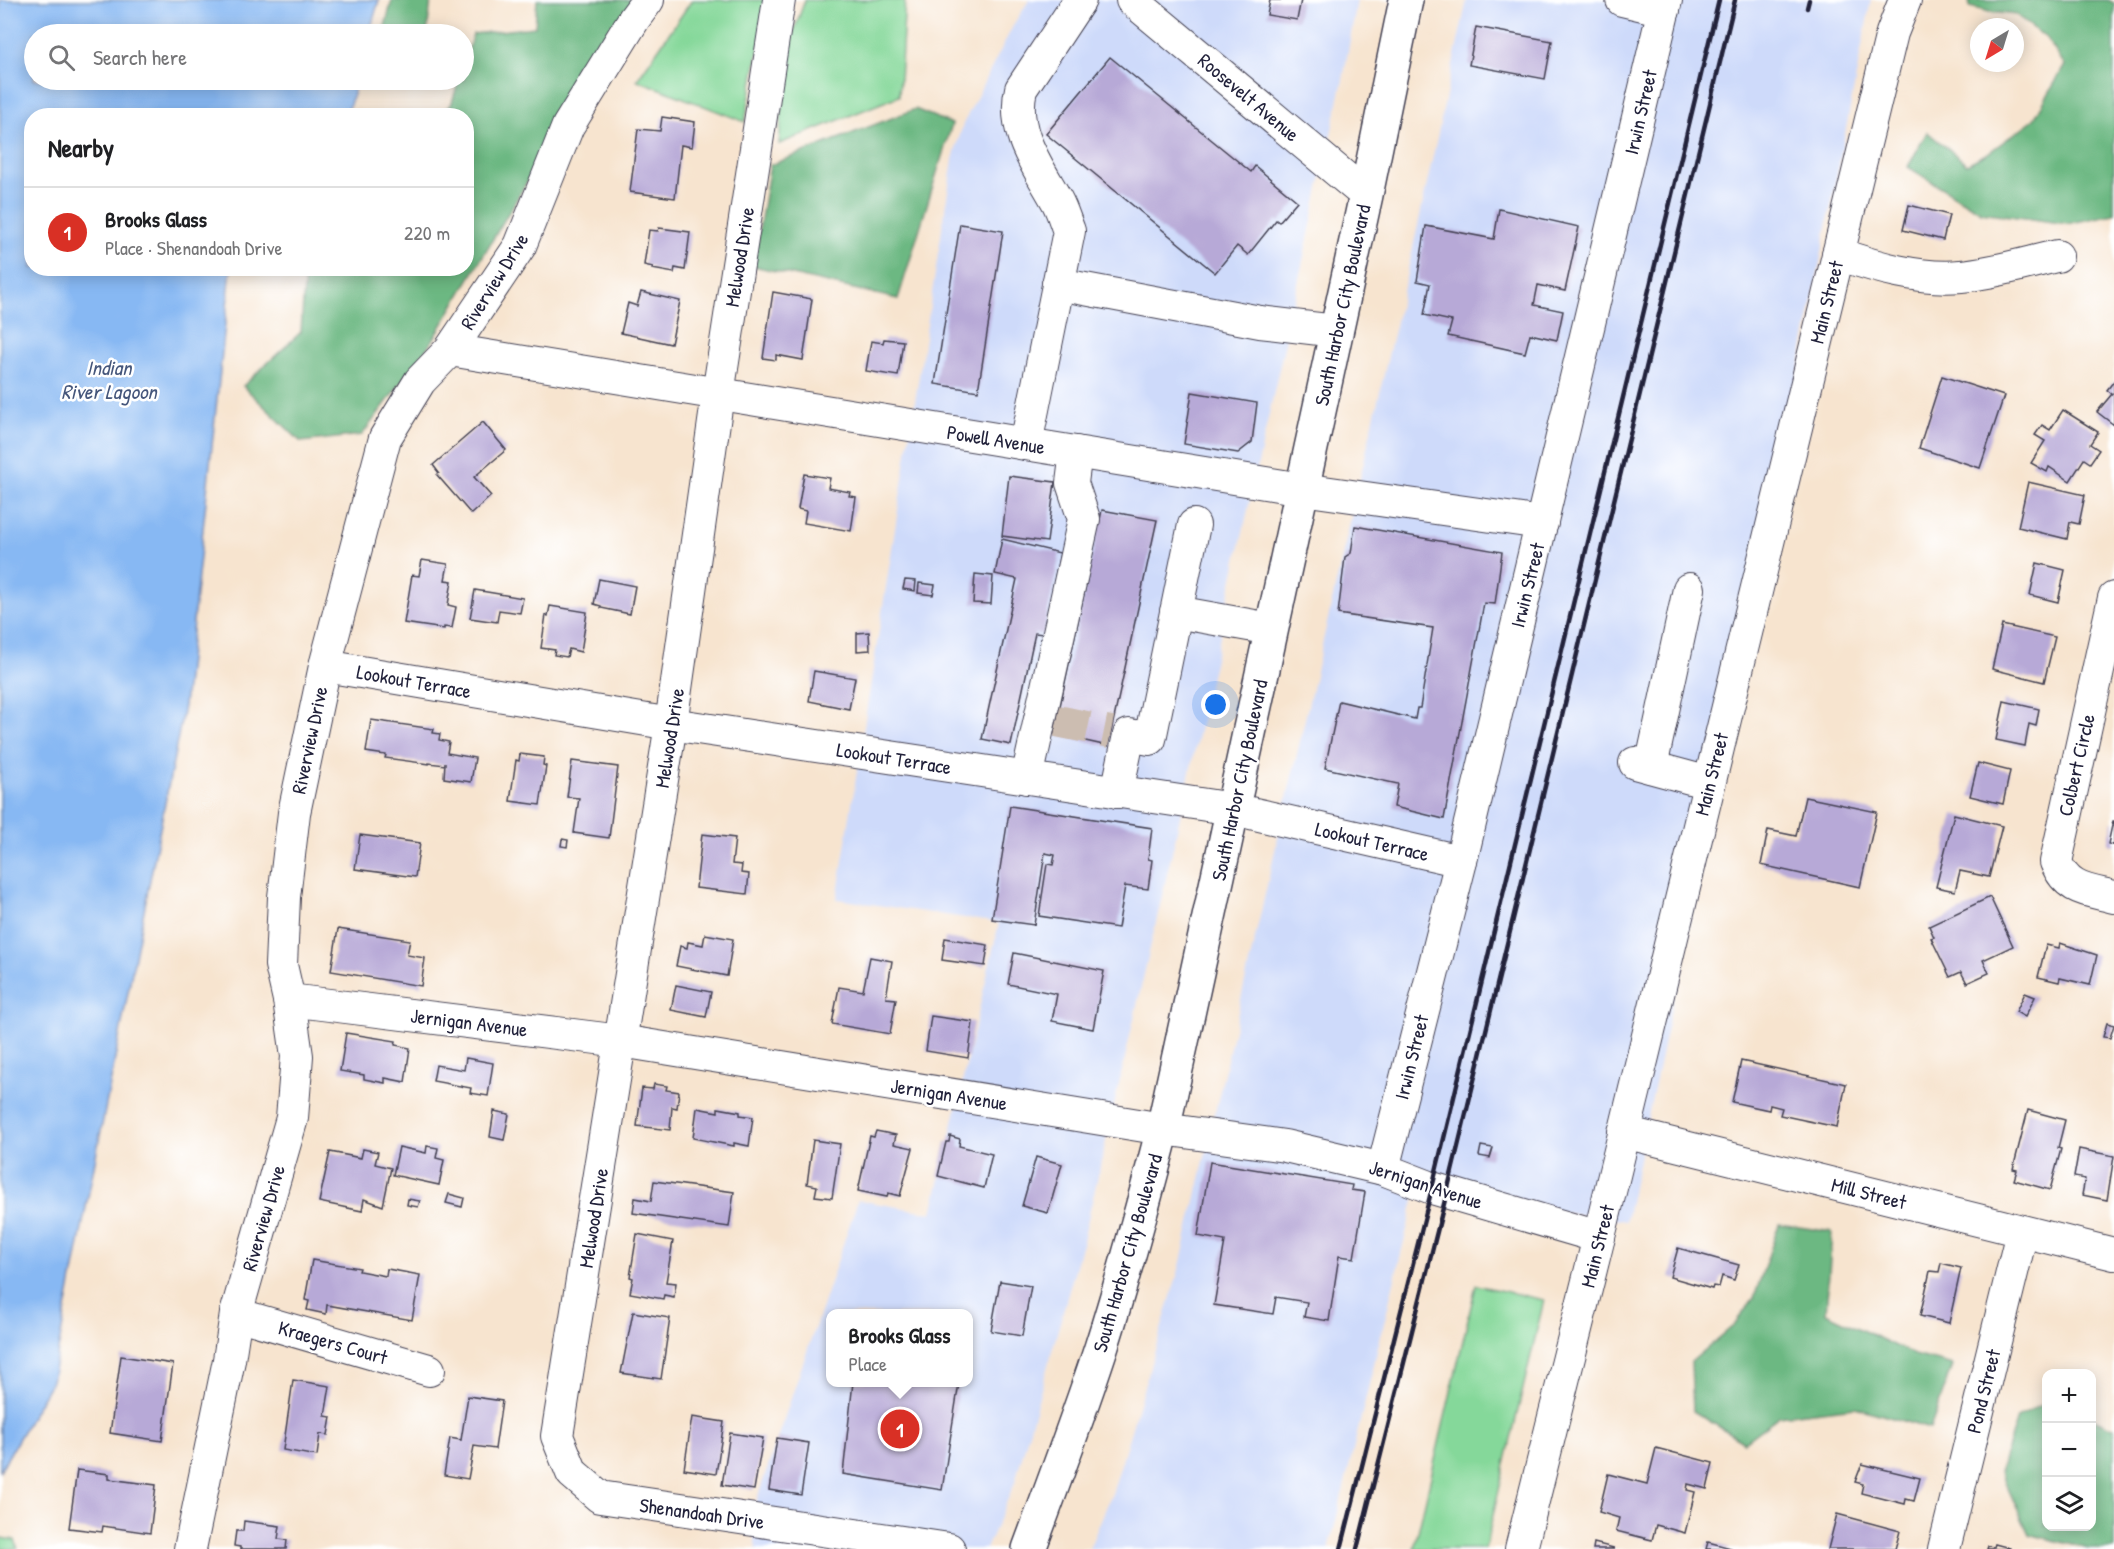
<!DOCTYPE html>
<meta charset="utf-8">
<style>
:root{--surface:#fff;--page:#f6f6f6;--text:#202124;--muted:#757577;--line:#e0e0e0;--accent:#d93025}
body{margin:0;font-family:"Patrick Hand",sans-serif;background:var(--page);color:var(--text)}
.controls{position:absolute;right:18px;bottom:18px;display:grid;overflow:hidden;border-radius:12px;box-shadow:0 3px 15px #0003}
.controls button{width:54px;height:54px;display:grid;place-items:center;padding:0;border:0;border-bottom:2px solid var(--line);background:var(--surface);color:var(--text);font:30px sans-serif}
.compass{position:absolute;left:1970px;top:18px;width:54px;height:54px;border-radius:50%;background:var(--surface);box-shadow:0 3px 15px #0003;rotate:218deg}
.you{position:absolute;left:1216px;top:705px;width:21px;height:21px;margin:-15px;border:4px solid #fff;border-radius:50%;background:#1a73e8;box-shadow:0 0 0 9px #1a73e833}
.badge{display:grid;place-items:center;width:39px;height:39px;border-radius:50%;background:var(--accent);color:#fff;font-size:20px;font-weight:700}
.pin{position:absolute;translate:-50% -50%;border:3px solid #fff;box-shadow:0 2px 6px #0006}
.popup{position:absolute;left:826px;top:1309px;width:147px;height:78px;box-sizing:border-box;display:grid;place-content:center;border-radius:12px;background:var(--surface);filter:drop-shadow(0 2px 4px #0005);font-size:20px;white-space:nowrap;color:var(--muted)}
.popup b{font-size:22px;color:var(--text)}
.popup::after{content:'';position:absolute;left:50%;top:100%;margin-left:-12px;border:12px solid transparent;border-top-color:var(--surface)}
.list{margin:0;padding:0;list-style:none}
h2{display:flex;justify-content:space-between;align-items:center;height:78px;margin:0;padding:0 24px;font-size:26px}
h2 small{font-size:20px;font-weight:400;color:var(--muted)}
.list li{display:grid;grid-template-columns:39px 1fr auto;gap:18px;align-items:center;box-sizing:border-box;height:90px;padding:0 24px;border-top:2px solid var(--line)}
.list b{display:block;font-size:22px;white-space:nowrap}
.list p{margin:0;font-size:20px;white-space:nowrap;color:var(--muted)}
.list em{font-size:20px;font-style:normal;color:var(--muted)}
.icon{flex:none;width:33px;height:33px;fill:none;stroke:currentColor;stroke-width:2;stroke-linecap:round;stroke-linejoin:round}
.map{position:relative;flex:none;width:2114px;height:1549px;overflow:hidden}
.search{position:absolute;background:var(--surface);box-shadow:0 3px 15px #0003;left:24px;top:24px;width:450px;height:66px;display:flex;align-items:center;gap:15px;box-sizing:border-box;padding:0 21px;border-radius:33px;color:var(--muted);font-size:22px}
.panel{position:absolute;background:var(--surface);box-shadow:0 3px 15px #0003;left:24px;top:108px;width:450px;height:168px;border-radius:24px}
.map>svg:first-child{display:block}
</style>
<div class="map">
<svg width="2114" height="1549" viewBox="0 0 2114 1549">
<rect width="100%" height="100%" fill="#fff"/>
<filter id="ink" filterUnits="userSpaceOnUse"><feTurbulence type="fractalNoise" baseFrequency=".0167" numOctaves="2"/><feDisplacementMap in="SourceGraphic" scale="12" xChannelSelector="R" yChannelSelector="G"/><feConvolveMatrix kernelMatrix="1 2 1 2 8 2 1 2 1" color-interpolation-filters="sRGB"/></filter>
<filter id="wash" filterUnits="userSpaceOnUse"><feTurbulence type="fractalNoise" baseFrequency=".008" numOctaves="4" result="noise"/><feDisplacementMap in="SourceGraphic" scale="24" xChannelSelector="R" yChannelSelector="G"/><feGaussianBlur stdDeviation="1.35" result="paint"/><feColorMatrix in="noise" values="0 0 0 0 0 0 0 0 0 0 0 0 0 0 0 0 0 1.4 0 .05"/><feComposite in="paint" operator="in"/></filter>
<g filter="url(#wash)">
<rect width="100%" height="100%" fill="#f7e4cf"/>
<g fill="#cedafa" fill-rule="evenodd">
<path d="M 1029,0 L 1357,0 L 1343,80 L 1176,835 L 1083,1241 L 1014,1485 L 986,1549 L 756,1549 L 751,1517 L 858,1200 L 932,1213 L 999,923 L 837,899 L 953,159 L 963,124 L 1015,22 ZM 831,1314 L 969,1314 L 969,1382 L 831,1382 Z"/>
<polygon points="1467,0 1871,0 1717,792 1626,1221 1416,1192 1329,1549 1089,1549 1113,1491 1180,1266 1416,234"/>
</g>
<g fill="#85d89a" stroke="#547d6a" stroke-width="1.5">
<polygon points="692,0 768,0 745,122 637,80"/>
<polygon points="805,0 905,0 899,96 779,144 787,50"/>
<polygon points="1476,1285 1544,1300 1485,1549 1414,1549"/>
<polygon points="0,1538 15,1540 18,1549 0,1549"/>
</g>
<g fill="#6cb882" stroke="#476d5e" stroke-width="1.5">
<polygon points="392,0 431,0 427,33 383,34"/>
<polygon points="537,0 635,0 433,340 362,435 301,442 243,386 301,332 305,269 466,268 466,116 439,115 451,105 459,80 464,80 464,64 473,34 535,27"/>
<polygon points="1969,0 2108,0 2114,3 2114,214 2067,224 1981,212 1908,167 1927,132 1967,164 1988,153 2034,119 2065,65 2046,38 2016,15 1989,12 1970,7"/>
<polygon points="915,109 952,124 898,299 753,266 770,165"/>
<polygon points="1779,1224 1832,1232 1826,1313 1915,1355 1953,1365 1930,1429 1855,1407 1779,1416 1744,1442 1693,1411 1691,1362 1733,1326 1754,1298"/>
<polygon points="2046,1403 2046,1526 2092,1526 2092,1418 2114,1428 2114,1549 2089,1549 2029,1534 2000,1471 2017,1418"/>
</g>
<polygon fill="#87b8f3" stroke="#546d97" stroke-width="1.5" points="0,0 379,0 369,34 34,34 34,80 357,80 347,115 32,116 32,268 231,269 184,706 52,1381 0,1471"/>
<g id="blocks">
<g fill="#b7a9d7">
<polygon points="1270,0 1301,0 1297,20 1267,15"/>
<polygon points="1476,27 1552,41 1545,79 1469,65"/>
<polygon points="1110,57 1251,172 1255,166 1297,201 1279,222 1276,220 1248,255 1237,246 1215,273 1046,134"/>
<polygon points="662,117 695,122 692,147 681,145 675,198 630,192 638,129 660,131"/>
<polygon points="1909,205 1949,215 1943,240 1903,230"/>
<polygon points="1499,209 1579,227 1565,291 1538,285 1534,305 1563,311 1557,340 1530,334 1525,353 1448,336 1452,321 1424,315 1430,284 1417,281 1426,226 1494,239"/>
<polygon points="960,224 1003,231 978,391 935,384"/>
<polygon points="659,228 690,232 685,270 675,268 674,273 652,269 653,267 644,265 649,230 658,231"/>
<polygon points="641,292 680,301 671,344 621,333 628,303 637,306"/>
<polygon points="773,292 812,299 803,360 776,355 776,360 763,358"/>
<polygon points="884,339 903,341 898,376 866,371 871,341 883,343"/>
<polygon points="1942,376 2004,396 1980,468 1919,448"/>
<polygon points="2114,381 2114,425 2097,412 2112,394 2107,390"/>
<polygon points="1192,392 1257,403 1252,442 1238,453 1184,444"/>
<polygon points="2063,410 2098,432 2090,444 2099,450 2090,463 2084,459 2070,481 2049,467 2047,472 2031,463 2045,441 2035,435 2042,425 2050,430"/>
<polygon points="483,422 506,450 474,477 491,496 471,514 437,475 439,473 433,465"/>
<polygon points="804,474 830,478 828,488 850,492 849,496 856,497 851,531 804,523 806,511 798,509"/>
<polygon points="1009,476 1055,482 1047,542 1002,536"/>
<polygon points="2028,482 2085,495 2079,524 2070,522 2067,539 2018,527"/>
<polygon points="1102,510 1157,520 1108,746 1054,734"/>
<polygon points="1355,526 1502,552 1495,604 1484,603 1444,819 1394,807 1398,784 1325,768 1339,701 1415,719 1417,708 1420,708 1433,628 1338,614 1345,557 1351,553"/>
<polygon points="1002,539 1060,553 1043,634 1035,633 1011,745 982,739 1017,579 995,574"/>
<polygon points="422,560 448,564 445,580 452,581 448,605 456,607 452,628 444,627 444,629 404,623 412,575 419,576"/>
<polygon points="2037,563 2065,570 2058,602 2030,595"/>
<polygon points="975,574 993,576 991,604 973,603"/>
<polygon points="599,579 635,586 630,614 601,608 601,606 594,604"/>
<polygon points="905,580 916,581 915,591 903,589"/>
<polygon points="919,583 935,585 933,595 918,593"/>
<polygon points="475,590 523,598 520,613 499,610 497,622 470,618"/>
<polygon points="550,606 587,612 581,652 569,649 567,657 554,655 555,650 541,648 546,615 548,616"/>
<polygon points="2002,625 2055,637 2044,682 1992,669"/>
<polygon points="869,632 870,650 857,651 857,633"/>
<polygon points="814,671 855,678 849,709 809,701"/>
<polygon points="2004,701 2039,709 2036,726 2029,724 2025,746 1996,740"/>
<polygon points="371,720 434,729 433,733 440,734 439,740 449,742 447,753 475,758 471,782 444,778 445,762 445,765 429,763 429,764 385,758 386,755 366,752"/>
<polygon points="520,754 544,757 543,765 546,766 540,805 510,801 516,760 519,761"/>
<polygon points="572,761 618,767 609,838 574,833 579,798 567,797"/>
<polygon points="1978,763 2010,771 2003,804 1970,796"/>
<polygon points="1805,797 1877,812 1860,887 1761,865 1768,830 1796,836"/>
<polygon points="1010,806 1152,828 1148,859 1152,860 1148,889 1125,886 1118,928 1039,916 1047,864 1053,865 1055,855 1045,853 1034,925 992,919"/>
<polygon points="1954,814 2002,826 1989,877 1960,871 1955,891 1936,887"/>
<polygon points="2113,821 2114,821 2114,845 2108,844"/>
<polygon points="702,834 735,838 732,864 742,865 741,873 749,874 747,894 696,888"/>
<polygon points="360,835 420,843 415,877 355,869"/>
<polygon points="562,839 568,840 567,847 561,846"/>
<polygon points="1990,897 2013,946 1983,960 1989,973 1967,983 1961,972 1950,977 1931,938 1934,937 1929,926"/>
<polygon points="338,929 410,940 407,955 425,958 421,986 331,971"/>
<polygon points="705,934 733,939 727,976 676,966 680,946 687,948 688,942 703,945"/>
<polygon points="945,938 988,945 985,966 942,960"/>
<polygon points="2060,943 2097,955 2090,985 2060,978 2059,982 2038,977 2046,945 2059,948"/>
<polygon points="1014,953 1104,971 1093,1029 1052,1021 1057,994 1008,984"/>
<polygon points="870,957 892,961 886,998 896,999 890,1034 832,1024 839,987 863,991"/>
<polygon points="676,985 711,992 706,1017 671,1010"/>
<polygon points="2025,993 2035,997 2025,1017 2016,1012"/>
<polygon points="931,1016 973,1022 968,1058 926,1051"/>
<polygon points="2107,1023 2114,1025 2110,1038 2103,1037"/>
<polygon points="346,1033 396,1041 395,1045 410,1048 405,1082 385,1078 385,1083 364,1079 364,1075 340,1071"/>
<polygon points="466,1058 493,1063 488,1096 470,1093 471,1088 433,1081 436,1065 464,1070"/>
<polygon points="1741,1061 1846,1084 1837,1127 1780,1115 1782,1108 1770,1105 1769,1110 1732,1102"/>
<polygon points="654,1084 667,1086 666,1090 679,1092 677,1108 672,1107 670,1130 637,1126 642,1088 653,1089"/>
<polygon points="697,1108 718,1112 718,1108 740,1112 740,1115 753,1117 749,1146 734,1143 734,1146 693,1138"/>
<polygon points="2028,1110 2065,1120 2058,1148 2061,1149 2050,1190 2014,1180 2017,1170 2013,1169"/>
<polygon points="494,1111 509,1114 504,1140 490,1137"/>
<polygon points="876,1131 896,1135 894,1144 913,1148 900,1196 888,1193 887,1197 858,1191 870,1136 874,1137"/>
<polygon points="950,1136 960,1139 959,1146 992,1154 984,1188 938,1176 946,1142 949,1142"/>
<polygon points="813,1140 840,1144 832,1198 815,1196 817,1186 807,1184"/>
<polygon points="427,1146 438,1148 436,1158 444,1160 439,1185 393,1175 399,1147 426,1153"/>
<polygon points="1481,1146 1493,1148 1490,1158 1479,1156"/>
<polygon points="363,1149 378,1152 375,1164 391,1168 383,1206 364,1199 362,1211 319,1202 330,1152 361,1158"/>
<polygon points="2079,1149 2114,1156 2107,1200 2082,1195 2085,1179 2074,1177"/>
<polygon points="1036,1157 1062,1164 1048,1213 1022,1206"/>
<polygon points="1210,1162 1352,1185 1351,1190 1365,1192 1354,1258 1339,1256 1329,1321 1304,1317 1307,1302 1276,1297 1273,1314 1214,1305 1225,1241 1198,1236"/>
<polygon points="654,1181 734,1192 729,1227 633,1213 635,1198 651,1201"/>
<polygon points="449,1194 464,1198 462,1207 446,1203"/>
<polygon points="408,1199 420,1201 418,1207 407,1205"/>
<polygon points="637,1234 673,1241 666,1282 676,1283 674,1297 664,1295 663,1299 630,1293 633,1278 630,1277"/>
<polygon points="1678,1248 1739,1265 1734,1280 1722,1276 1719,1287 1713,1286 1712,1289 1670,1277"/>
<polygon points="312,1260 360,1268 359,1271 386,1276 387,1269 420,1275 412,1320 327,1305 326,1314 307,1310 309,1301 305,1300"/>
<polygon points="1941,1263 1961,1268 1949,1323 1920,1316 1930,1271 1939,1272"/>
<polygon points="1000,1281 1031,1286 1022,1336 991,1331"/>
<polygon points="633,1312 670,1318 661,1379 621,1373"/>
<polygon points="121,1356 173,1364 162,1441 110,1433"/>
<polygon points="293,1380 330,1386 325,1416 331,1417 328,1435 320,1434 317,1456 283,1450"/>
<polygon points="853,1382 959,1383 942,1490 843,1474"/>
<polygon points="468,1396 502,1401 495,1449 474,1446 468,1479 444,1475 450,1438 461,1440"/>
<polygon points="692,1417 724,1422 716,1474 684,1469"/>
<polygon points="730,1433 763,1438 754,1490 722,1485"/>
<polygon points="777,1438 809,1443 801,1495 769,1490"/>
<polygon points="1656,1448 1713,1463 1707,1489 1688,1484 1687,1490 1695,1492 1685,1533 1656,1525 1652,1540 1616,1531 1619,1518 1599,1512 1608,1474 1647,1484"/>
<polygon points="1862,1464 1920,1478 1914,1501 1906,1499 1905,1504 1861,1493 1863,1484 1855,1482"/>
<polygon points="77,1470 109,1474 109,1479 156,1485 150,1533 103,1526 102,1532 69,1528"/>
<polygon points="1837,1514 1900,1531 1895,1549 1828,1549"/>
<polygon points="244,1521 280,1526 278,1539 287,1540 286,1549 240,1549 240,1547 234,1546 236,1531 243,1531"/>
<polygon points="1708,1542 1731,1548 1731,1549 1706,1549"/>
<polygon points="1594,1543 1614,1548 1614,1549 1593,1549"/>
<polygon points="1995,1544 2010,1548 2010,1549 1987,1549 1988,1546 1994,1547"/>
</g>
</g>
</g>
<g filter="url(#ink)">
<use href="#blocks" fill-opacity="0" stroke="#423f51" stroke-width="1.5"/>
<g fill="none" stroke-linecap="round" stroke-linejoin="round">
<polyline stroke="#ccbdb1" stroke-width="32" stroke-dasharray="32 16" stroke-linecap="butt" points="1057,721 1111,732"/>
<g stroke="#423f51" stroke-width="34">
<g id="minor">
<polyline points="779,0 718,394 671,724 557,1436 572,1473 600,1497 949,1549"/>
<polyline points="1132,0 1366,195"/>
<polyline points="1622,0 1664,10"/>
<path d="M 1838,254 C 1876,267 1921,280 1961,276 C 1994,273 2026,263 2057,256"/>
<polyline points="1058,284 1260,322 1336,331"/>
<polyline points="450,350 1302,489 1542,523"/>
<path d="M 1026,444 L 1069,231 C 1065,221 1062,210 1057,201 C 1037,165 1011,131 1021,89 L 1080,0"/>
<path d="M 2114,598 L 2056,862 C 2067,890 2087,890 2114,897"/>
<polyline points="1176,612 1271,629"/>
<polyline points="325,666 671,724 1233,809 1461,861"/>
<polyline points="1635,763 1709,783"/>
<polyline points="1651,767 1689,589"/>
<polyline points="1027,778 1084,519 1072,483 1076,452"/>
<polyline points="1117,792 1129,735 1150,739 1194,525"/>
<polyline points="289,1000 621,1041 1163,1129 1285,1146 1383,1169 1432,1188 1599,1237"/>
<polyline points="1624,1132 2114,1254"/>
<polyline points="1383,1169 1461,861 1666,0"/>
<polyline points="236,1314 429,1370"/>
<polyline points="190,1549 229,1360 236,1314 292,1118 297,1056 289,1000 281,965 284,897 294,813 325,666 385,438 420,381 450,350 520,246 568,126 634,19 648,0"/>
<polyline points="1521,1549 1599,1237 1892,33 1905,0"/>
<polyline points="1944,1549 2022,1232"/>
</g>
</g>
<g stroke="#423f51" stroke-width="36">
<path id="major" d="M 1029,1549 C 1054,1482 1079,1415 1101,1348 C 1124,1276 1144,1202 1163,1129 L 1366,195 L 1406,0"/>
</g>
<use href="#minor" stroke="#fff" stroke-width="32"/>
<use href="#major" stroke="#fff" stroke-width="33"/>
<g stroke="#22223b" stroke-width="4.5">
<polyline points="1807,8 1809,0"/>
<polyline points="1341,1549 1432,1188 1719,0"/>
<polyline points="1357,1549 1447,1192 1735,0"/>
</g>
</g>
</g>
<g text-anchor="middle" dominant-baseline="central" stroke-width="5" stroke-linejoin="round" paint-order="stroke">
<g font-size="20" fill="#22223b" stroke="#fff">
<text transform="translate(1249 97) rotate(40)">Roosevelt Avenue</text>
<text transform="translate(1640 112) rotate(-77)">Irwin Street</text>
<text transform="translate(739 257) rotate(-81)">Melwood Drive</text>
<text transform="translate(494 281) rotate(-58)">Riverview Drive</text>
<text transform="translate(1826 302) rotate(-76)">Main Street</text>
<text transform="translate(1342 305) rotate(-78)">South Harbor City Boulevard</text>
<text transform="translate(996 439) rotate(9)">Powell Avenue</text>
<text transform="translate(1527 585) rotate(-76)">Irwin Street</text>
<text transform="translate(414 681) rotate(10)">Lookout Terrace</text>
<text transform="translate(669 738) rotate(-81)">Melwood Drive</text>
<text transform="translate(309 740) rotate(-78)">Riverview Drive</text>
<text transform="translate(894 758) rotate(9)">Lookout Terrace</text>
<text transform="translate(2076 765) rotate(-77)">Colbert Circle</text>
<text transform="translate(1711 774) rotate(-76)">Main Street</text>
<text transform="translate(1239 780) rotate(-78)">South Harbor City Boulevard</text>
<text transform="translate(1372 841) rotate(13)">Lookout Terrace</text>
<text transform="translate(469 1022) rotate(7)">Jernigan Avenue</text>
<text transform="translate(1411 1057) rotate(-76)">Irwin Street</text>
<text transform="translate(949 1094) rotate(9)">Jernigan Avenue</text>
<text transform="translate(1426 1184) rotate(18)">Jernigan Avenue</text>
<text transform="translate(1869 1193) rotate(14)">Mill Street</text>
<text transform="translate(263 1218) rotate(-74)">Riverview Drive</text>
<text transform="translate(593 1218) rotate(-81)">Melwood Drive</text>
<text transform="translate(1597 1246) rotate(-76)">Main Street</text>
<text transform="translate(1127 1253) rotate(-74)">South Harbor City Boulevard</text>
<text transform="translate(333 1342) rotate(16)">Kraegers Court</text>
<text transform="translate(1983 1391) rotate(-76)">Pond Street</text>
<text transform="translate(702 1513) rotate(8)">Shenandoah Drive</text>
</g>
<g font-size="21" font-style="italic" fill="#45567b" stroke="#fff">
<text x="109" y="367">Indian<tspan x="109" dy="24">River Lagoon</tspan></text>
</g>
</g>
</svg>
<div class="controls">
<button>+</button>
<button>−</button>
<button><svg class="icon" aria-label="layers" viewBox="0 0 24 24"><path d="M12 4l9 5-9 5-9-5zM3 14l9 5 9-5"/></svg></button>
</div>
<svg class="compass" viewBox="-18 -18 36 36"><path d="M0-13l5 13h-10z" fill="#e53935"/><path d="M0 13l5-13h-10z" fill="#757577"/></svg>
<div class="you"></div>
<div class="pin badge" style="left:900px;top:1429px">1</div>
<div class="popup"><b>Brooks Glass</b>Place</div>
<div class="search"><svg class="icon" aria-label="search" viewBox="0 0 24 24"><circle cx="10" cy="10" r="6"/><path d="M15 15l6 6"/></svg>Search here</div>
<section class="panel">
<h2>Nearby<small></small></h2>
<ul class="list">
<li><span class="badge">1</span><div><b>Brooks Glass</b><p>Place · Shenandoah Drive</p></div><em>220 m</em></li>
</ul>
</section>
</div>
